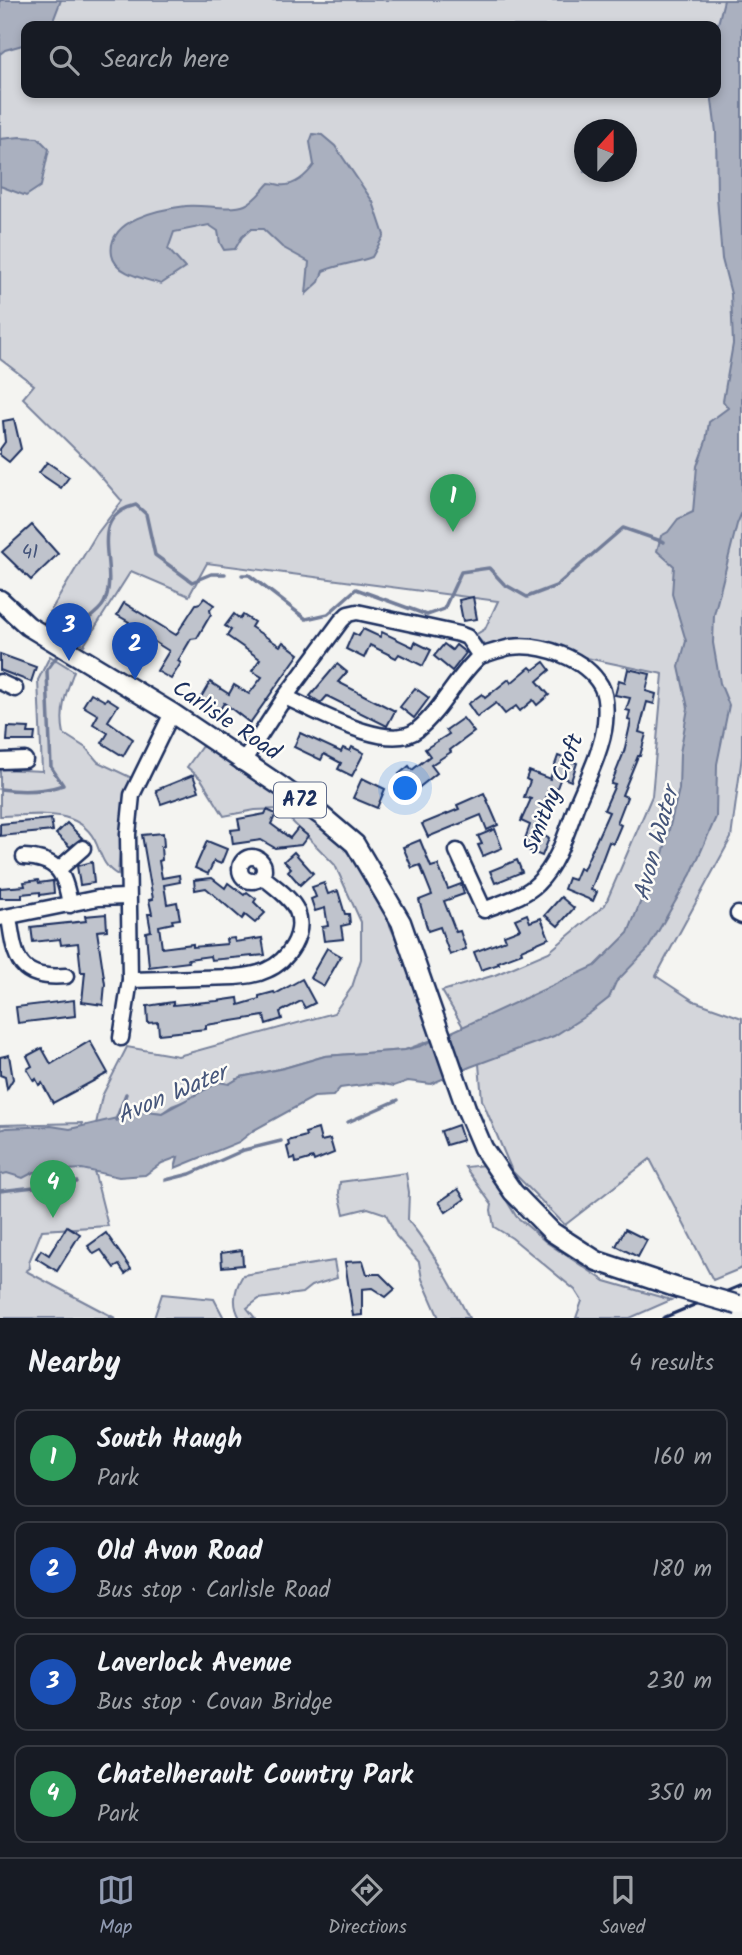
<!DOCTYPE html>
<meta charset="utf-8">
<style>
:root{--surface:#171b24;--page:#242831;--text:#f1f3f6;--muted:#9ea1a6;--line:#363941;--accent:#919bb2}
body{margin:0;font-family:Kalam,sans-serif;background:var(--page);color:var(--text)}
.compass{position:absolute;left:574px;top:119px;width:63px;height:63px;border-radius:50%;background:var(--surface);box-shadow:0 4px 10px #0003;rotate:21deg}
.you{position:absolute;left:406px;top:789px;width:24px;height:24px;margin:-18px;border:5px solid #fff;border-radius:50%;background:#1a73e8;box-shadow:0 0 0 10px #1a73e833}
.badge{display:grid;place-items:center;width:46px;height:46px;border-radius:50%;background:var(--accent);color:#fff;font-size:23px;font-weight:700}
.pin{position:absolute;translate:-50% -58px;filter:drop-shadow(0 2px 4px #0008)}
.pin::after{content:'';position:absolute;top:37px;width:24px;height:21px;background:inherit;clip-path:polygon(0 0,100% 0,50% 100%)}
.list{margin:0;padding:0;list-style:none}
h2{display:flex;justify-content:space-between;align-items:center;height:91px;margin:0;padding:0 28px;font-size:30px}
h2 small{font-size:23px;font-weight:400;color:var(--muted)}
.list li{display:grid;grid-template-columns:46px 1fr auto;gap:21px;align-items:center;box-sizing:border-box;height:98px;margin:0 14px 14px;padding:0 14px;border:2px solid var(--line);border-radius:14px}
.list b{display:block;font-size:26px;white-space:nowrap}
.list p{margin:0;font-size:23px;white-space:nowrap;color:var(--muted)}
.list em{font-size:23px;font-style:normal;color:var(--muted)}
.icon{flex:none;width:38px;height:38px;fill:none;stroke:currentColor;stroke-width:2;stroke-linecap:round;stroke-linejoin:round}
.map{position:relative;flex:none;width:742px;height:1318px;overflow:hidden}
.search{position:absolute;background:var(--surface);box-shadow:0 4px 10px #0003;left:21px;right:21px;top:21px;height:77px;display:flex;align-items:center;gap:18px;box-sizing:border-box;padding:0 24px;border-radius:14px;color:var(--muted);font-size:26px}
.sheet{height:539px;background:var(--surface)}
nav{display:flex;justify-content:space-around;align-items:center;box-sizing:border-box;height:98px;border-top:2px solid var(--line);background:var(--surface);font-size:19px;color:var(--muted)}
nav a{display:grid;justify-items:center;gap:4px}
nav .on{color:var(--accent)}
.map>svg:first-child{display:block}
</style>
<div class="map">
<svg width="742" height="1318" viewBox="0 0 742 1318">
<rect width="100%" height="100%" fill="#f4f4f1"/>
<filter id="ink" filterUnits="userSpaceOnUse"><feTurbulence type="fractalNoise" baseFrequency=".0143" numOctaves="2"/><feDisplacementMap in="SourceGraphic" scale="14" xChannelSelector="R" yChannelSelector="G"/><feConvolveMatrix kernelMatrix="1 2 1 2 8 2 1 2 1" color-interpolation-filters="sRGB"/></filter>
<g filter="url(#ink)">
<g fill="#d4d6db" stroke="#78829c" stroke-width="2" fill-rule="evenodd">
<path d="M 0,0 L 742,0 L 742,756 L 731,838 L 656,976 L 694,1001 L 742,1018 L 742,1268 L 713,1280 L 650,1159 L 565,1225 L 512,1171 L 482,1100 L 478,1052 L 442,991 L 495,975 L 549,952 L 605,905 L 652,796 L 663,674 L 587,658 L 551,644 L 486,647 L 475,635 L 485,629 L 498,601 L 207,563 L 189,596 L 131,571 L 84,645 L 44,622 L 96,535 L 122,501 L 89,463 L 23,398 L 34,385 L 0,359 ZM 26,26 L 716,26 L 716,93 L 26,93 ZM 584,130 L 626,130 L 626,172 L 584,172 Z"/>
<path d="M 50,656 L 74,671 C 66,692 59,711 64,734 L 86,748 L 98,762 L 132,778 L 122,821 L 118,875 C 105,868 102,858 97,845 C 81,805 35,816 0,816 L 0,769 L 42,771 L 38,680 Z"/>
<path d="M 202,746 C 241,770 286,791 320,822 C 382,879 405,963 432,1040 L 405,1050 L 325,1056 L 284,1068 L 241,1077 L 229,1084 L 172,1106 L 162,1113 L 146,1111 L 96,1124 L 102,1096 L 127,1047 L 178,1056 L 334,1013 L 352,987 L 361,959 L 361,922 L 335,865 L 280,809 L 255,810 L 224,816 L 201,779 L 187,767 Z"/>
<polygon points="82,1123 108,1226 42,1230 29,1262 30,1268 26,1271 115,1318 0,1318 0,1125"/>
<polygon points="485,1165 516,1216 546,1242 605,1281 671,1300 630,1318 576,1318 582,1301 575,1290 512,1238 494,1227 491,1210 492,1205 465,1167"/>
<path d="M 406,1173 L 409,1192 L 408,1220 C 433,1251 451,1283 469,1318 L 439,1318 L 422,1279 L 419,1262 L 396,1236 L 386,1214 L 368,1208 L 344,1214 L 339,1193 L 340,1182 Z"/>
<path d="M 334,1261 L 337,1278 L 311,1286 L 302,1293 L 259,1299 L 247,1308 L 255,1318 L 240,1318 C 231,1303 235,1288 243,1275 Z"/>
<polygon points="162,1294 214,1299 224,1318 154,1318"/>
</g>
<g fill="#aab0bf" stroke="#717c98" stroke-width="2">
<polygon points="0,0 61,0 51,26 26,26 26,44 5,50 0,54"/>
<polygon points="724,0 742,0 742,512 737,524 714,615 713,643 720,683 729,705 717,764 716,817 691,874 648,949 616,982 609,998 590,1013 554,1036 470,1067 431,1084 408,1081 394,1086 377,1083 340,1088 333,1096 314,1097 254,1130 239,1142 175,1168 178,1157 162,1163 145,1175 119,1177 82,1169 34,1172 23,1178 7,1173 0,1175 0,1130 6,1128 51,1126 70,1129 147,1111 162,1113 219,1082 229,1084 241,1077 284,1068 325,1056 405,1050 421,1046 595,966 628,933 642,898 663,854 679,789 680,753 688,708 679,667 686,641 672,594 674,566 657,551 661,536 668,532 678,519 693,512 697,466 706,441 709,422 728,408 723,401 733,344 731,294 722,259 717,197 716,132 711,93 716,93 716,32"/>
<path d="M 313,134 L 322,135 L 335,146 L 373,202 L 384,235 L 372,257 C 356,263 340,264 323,271 L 319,282 L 306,294 L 309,262 L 282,247 L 263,229 L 251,229 L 242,237 L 235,249 L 224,250 L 220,243 L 218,231 L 209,225 L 174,232 L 168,249 L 185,268 L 161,284 C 146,279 115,274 112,255 C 106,219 161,209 186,206 C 202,204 231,211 245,205 C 256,200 261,191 269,183 C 273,183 276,184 280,185 C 294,187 307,175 314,165 L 310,142 Z"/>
<polygon points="20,137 38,138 49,149 41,186 26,196 0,186 0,139"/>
</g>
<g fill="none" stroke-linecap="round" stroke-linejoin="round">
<g stroke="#717c98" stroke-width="3.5">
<polyline points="242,575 249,575 306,619 328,614 356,589 427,615 444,609 461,572 489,568 504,584 527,597 556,586 623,528 664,542"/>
<path d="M 66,643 C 70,638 72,633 76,629 C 84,621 99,613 104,603 C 121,568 83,518 136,505 L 146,514 L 155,555 L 192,582 L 211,574 L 225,574"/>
<path d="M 0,789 C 22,792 42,792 63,785 L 51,767 L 48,700 L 47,670 L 60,652"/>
<polyline points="116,1120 126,1094"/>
<polyline points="348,1122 398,1100"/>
<polyline points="166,1180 190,1174 244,1150 281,1141"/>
<polyline points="0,1191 77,1182"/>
</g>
</g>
<g fill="#bfc3cc" stroke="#1b2f5e" stroke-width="2">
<polygon points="14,419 21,449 9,462 0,455 0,449 5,442 3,421"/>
<polygon points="47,462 69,477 61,488 39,473"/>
<polygon points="32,525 58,554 31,580 2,552"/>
<polygon points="473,597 477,619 463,621 459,600"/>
<polygon points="204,598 214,605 210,610 211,614 197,638 191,639 178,661 181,663 171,679 157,671 169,651 153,641 150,645 141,640 143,635 127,626 129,622 117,615 124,603 176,635 196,604 200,603"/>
<polygon points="234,614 240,619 243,615 254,622 251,627 280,646 283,642 299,654 250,723 224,703 219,711 200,699 210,682 229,694 234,685 249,694 262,677 252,671 260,659 227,636 231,630 225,626"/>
<polygon points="363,629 380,637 382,632 413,647 415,642 431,650 423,666 399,654 396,658 370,645 364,658 346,649 353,633 359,636"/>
<polygon points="444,644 452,650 456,645 466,653 452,671 434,656"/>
<polygon points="0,654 36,667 31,682 0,670"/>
<polygon points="544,662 550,670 537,681 549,695 537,705 533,700 520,711 516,706 505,714 496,703 477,717 468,704 482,694 485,698 509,679 511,683 530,667 533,670"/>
<polygon points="337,664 347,672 338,682 395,711 387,726 327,696 321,703 310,696"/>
<polygon points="628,669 650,674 646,691 656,694 654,704 647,702 639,732 646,734 640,756 638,756 622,795 627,797 617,823 621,825 613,844 609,842 591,890 597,892 593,901 564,889 568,878 574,880 579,868 583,870 609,812 604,810 615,785 611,784 624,752 631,721 628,720 630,711 626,710 630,698 615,695 619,680 625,682"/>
<polygon points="415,688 429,698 414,718 400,707"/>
<polygon points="91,693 105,701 107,698 118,705 108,721 133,739 123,756 102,743 108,733 93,724 98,715 83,706"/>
<polygon points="463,718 474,732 450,750 451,752 431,765 437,773 407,797 398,785 404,780 399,774 409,766 412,770 430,756 425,749 449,734 446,730"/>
<polygon points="8,727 29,728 28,733 35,733 34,741 7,741"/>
<polygon points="300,733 341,752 343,748 350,751 352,747 364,753 352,776 338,769 341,763 324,754 321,760 294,747"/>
<polygon points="558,756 577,763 571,781 561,777 555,793 549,790 539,817 543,819 537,834 549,838 542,856 525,849 528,840 525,839 530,825 521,821 531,799 524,797 530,781 526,779 529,771 550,779"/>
<polygon points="193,775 199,791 161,804 156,790"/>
<polygon points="362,778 385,789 377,808 353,798"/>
<polygon points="484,793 498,825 487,830 481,815 428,837 422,824 459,809 457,805"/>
<polygon points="267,810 276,814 271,824 290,838 298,828 308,836 301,845 275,848 261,840 233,844 231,830 240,829 238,819 265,814"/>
<polygon points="51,819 53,831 0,836 0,824"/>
<polygon points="67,823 82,838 70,847 56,834"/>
<polygon points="495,829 502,848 483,856 478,845 482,844 478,836"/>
<polygon points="163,833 164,846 161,847 162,860 159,861 162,878 179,875 180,882 164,885 167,904 177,902 180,919 172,920 173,923 159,926 162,948 193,944 193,947 227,944 226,939 234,938 235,942 262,938 265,955 211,960 210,956 188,959 189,962 149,967 146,932 151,931 148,914 152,914 149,900 153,899 142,835"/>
<polygon points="420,840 431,867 438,865 448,889 461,884 464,894 444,901 456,932 460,931 466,949 450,955 440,927 428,931 419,900 432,895 420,865 412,868 403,847"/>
<polygon points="207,841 227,849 221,864 214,861 208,874 195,868"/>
<polygon points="294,852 313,873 300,885 288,871 291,868 284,861"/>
<polygon points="517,860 522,872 495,883 490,871"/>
<polygon points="92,862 94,883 80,885 77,866"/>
<polygon points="212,878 225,888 228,883 244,895 247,892 256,899 254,902 265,913 255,923 245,915 242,919 206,888 195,890 194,880"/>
<polygon points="38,880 39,883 53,881 54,893 40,895 40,892 22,894 22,898 0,898 0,888 25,886 24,882"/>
<polygon points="324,883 328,894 338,891 345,914 349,914 350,924 341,926 343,939 324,941 322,927 328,926 325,908 315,911 311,899 316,897 312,887"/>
<polygon points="561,897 574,908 558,926 545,915"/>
<polygon points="106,914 107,930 97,931 105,984 103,1005 82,1002 85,972 81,972 78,943 61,945 60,939 33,942 31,927 86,921 85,916"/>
<polygon points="527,914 530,922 541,918 549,938 521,950 522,953 498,962 499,964 481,970 474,952 506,940 504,935 520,929 515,919"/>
<polygon points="327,948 341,956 324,986 310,978"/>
<polygon points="302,979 315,1003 305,1008 301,1001 280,1012 282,1019 266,1024 264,1016 206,1025 206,1029 159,1034 158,1022 148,1023 147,1006 173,1002 173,1005 217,1001 238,998 239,1005 259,999 259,996 274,992 275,994"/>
<polygon points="74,1000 75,1016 18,1023 16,1007"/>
<polygon points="90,1041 108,1073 53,1103 42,1083 39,1085 36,1079 34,1081 27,1069 32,1066 27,1056 42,1048 51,1064"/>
<polygon points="9,1055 13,1079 7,1089 5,1077 0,1075 0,1057"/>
<polygon points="458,1125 463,1140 446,1145 441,1131"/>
<polygon points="318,1129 321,1141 330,1139 334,1153 314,1161 313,1158 296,1163 295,1158 290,1159 287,1147 289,1146 288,1141 306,1136 305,1133"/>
<polygon points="458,1189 465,1199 446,1212 439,1202"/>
<polygon points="67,1226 80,1234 57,1271 36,1258 41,1250 49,1255"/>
<polygon points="625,1229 647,1240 638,1257 616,1246"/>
<polygon points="106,1233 131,1269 125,1274 119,1265 114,1268 101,1250 94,1254 88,1246"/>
<polygon points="242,1250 243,1265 222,1267 221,1253"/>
<polygon points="363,1261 367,1274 380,1274 395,1289 386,1297 372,1288 362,1289 362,1315 353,1316 345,1262"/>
</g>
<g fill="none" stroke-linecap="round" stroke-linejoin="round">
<g stroke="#1b2f5e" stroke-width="19">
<g id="minor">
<polyline points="0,682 15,689"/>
<path d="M 285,697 C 315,710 388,753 417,730 C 442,710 456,677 480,656"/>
<polyline points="0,761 25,760"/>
<path d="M 242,763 L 285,697 L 341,621 L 348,614 L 357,612 L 459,634 L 467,637 L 480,656 C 490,653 501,649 511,647 C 542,643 585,658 601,686 C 606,695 606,712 605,723 C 603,747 587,780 577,804 C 567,831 558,864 537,884 C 524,897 500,903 484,910 L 457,851"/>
<circle cx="252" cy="869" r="12"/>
<path d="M 24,857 C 58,859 65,873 70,905"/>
<polyline points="59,869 83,848"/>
<polyline points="738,914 742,916"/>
<path d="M 9,917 C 15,958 17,980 66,976"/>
<polyline points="0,918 98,898 127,897"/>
<path d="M 130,980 L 235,977 C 246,976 257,975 267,970 C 288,961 306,934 297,911 C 291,897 273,886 262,876"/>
<polyline points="121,1038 130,980 128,834 132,795 172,713"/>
</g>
</g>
<g stroke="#1b2f5e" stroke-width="23">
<polyline id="major" points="0,600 28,626 172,713 282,787 322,816 355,844 401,922 466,1108 483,1148 513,1192 552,1232 597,1261 678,1288"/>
</g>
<use href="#minor" stroke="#fdfcf7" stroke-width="14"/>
<use href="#major" stroke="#fdfcf7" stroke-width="18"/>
<polyline stroke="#1b2f5e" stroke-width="3.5" points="663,1318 742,1285"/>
<g stroke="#1b2f5e" stroke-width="23" stroke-linecap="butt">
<polyline id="major-bridge" points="678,1288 738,1305"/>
</g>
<use href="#major-bridge" stroke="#fdfcf7" stroke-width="18"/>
</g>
</g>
<g text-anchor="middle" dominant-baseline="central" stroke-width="5" stroke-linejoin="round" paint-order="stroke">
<g font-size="19" fill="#44547a">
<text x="30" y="553">41</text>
</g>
<rect fill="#fdfcf7" stroke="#5f6c8c" stroke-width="2" x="274" y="782.5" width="52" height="35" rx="5"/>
<g font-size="21" font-weight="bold" fill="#1b2f5e">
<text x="300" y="800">A72</text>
</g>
<g font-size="23" fill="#1b2f5e" stroke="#fdfcf7">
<text transform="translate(226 721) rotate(34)">Carlisle Road</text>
<text transform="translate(554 794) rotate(-68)">Smithy Croft</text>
</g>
<g font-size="24" font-style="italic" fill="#46567b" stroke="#fdfcf7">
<text transform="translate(657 844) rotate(-75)">Avon Water</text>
<text transform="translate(172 1095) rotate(-23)">Avon Water</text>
</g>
</g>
</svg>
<svg class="compass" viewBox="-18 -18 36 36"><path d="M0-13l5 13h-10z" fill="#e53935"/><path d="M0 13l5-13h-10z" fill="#9ea1a6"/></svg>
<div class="you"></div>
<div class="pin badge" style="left:453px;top:532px;background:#2e9e5b">1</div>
<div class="pin badge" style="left:135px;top:680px;background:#1a4fb4">2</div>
<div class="pin badge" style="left:69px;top:661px;background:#1a4fb4">3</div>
<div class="pin badge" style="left:53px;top:1218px;background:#2e9e5b">4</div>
<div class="search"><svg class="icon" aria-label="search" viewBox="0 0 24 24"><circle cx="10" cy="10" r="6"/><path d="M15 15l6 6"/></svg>Search here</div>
</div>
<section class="sheet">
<h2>Nearby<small>4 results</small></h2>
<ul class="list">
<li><span class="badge" style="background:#2e9e5b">1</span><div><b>South Haugh</b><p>Park</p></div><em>160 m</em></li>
<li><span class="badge" style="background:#1a4fb4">2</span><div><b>Old Avon Road</b><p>Bus stop · Carlisle Road</p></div><em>180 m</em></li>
<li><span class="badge" style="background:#1a4fb4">3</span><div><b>Laverlock Avenue</b><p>Bus stop · Covan Bridge</p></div><em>230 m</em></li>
<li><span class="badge" style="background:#2e9e5b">4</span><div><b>Chatelherault Country Park</b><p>Park</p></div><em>350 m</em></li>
</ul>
</section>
<nav>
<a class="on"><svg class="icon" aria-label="map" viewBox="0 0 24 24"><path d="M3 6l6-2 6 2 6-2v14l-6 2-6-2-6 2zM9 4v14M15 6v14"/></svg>Map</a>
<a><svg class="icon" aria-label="directions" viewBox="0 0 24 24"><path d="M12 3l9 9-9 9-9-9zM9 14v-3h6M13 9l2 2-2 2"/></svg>Directions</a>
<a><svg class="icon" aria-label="saved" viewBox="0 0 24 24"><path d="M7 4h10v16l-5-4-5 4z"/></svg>Saved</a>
</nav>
